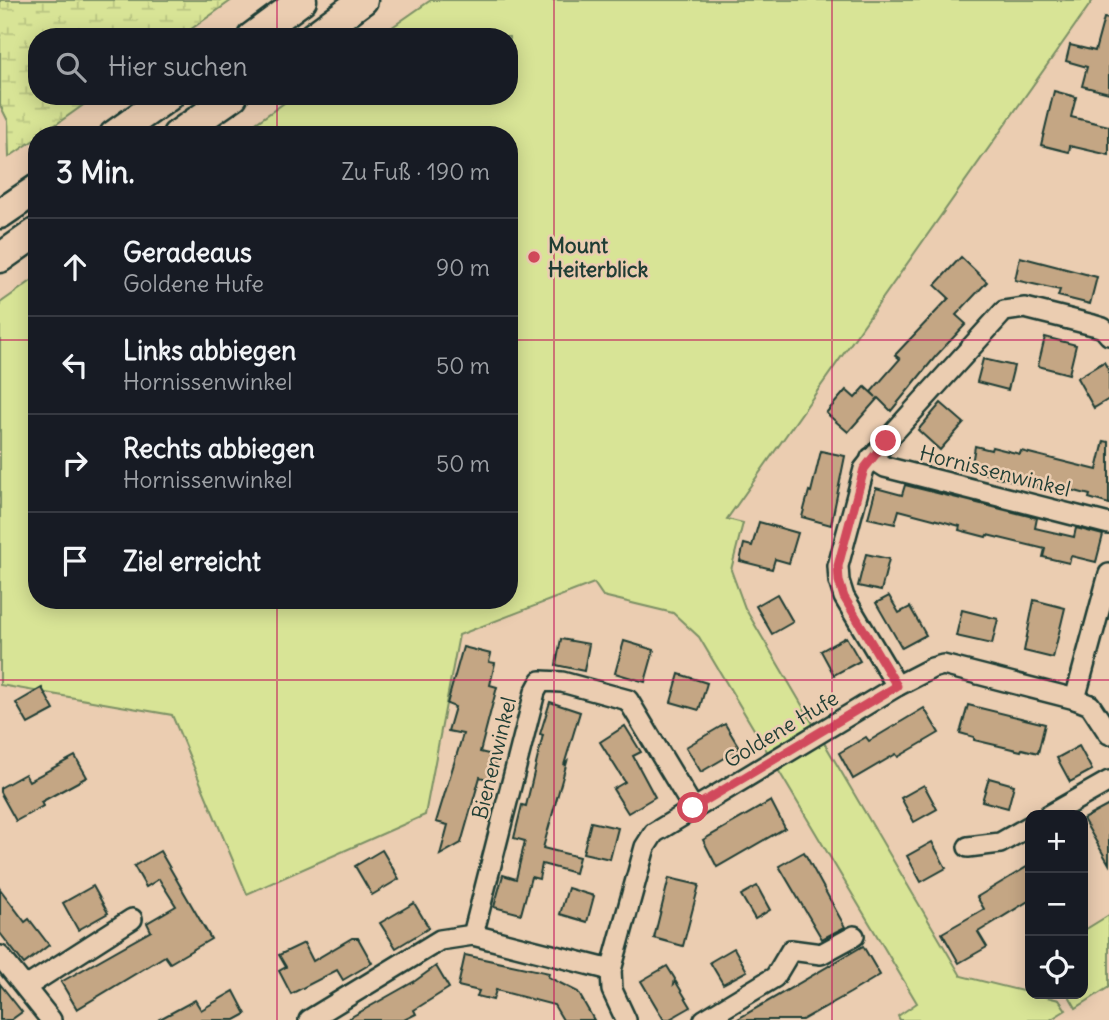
<!DOCTYPE html>
<html lang="de">
<meta charset="utf-8">
<style>
:root{--surface:#171b24;--page:#20242c;--text:#f1f3f6;--muted:#9ea1a6;--line:#363941}
body{margin:0;font-family:Delius,sans-serif;background:var(--page);color:var(--text)}
.controls{position:absolute;right:21px;bottom:21px;display:grid;overflow:hidden;border-radius:14px;box-shadow:0 4px 18px #0003}
.controls button{width:63px;height:63px;display:grid;place-items:center;padding:0;border:0;border-bottom:2px solid var(--line);background:var(--surface);color:var(--text);font:35px sans-serif}
.stop{position:absolute;width:21px;height:21px;margin:-16px;border:5px solid #d1495b;border-radius:50%;background:#fff}
.stop.end{background:#d1495b;border-color:#fff;box-shadow:0 2px 7px #0008}
.list{margin:0;padding:0;list-style:none}
h2{display:flex;justify-content:space-between;align-items:center;height:91px;margin:0;padding:0 28px;font-size:30px}
h2 small{font-size:23px;font-weight:400;color:var(--muted)}
.list li{display:grid;grid-template-columns:46px 1fr auto;gap:21px;align-items:center;box-sizing:border-box;height:98px;padding:0 28px;border-top:2px solid var(--line)}
.list b{display:block;font-size:26px;white-space:nowrap}
.list p{margin:0;font-size:23px;white-space:nowrap;color:var(--muted)}
.list em{font-size:23px;font-style:normal;color:var(--muted)}
.icon{flex:none;width:38px;height:38px;fill:none;stroke:currentColor;stroke-width:2;stroke-linecap:round;stroke-linejoin:round}
.map{position:relative;flex:none;width:1109px;height:1020px;overflow:hidden}
.search{position:absolute;background:var(--surface);box-shadow:0 4px 18px #0003;left:28px;top:28px;width:490px;height:77px;display:flex;align-items:center;gap:18px;box-sizing:border-box;padding:0 24px;border-radius:28px;color:var(--muted);font-size:26px}
.panel{position:absolute;background:var(--surface);box-shadow:0 4px 18px #0003;left:28px;top:126px;width:490px;height:483px;border-radius:28px}
.map>svg:first-child{display:block}
</style>
<div class="map">
<svg width="1109" height="1020" viewBox="0 0 1109 1020">
<defs>
<pattern id="wetland-marsh" width="20" height="14" patternUnits="userSpaceOnUse" patternTransform="scale(1.75)"><rect width="20" height="14" fill="#d8e496"/><path d="M1 5h8M5 5V1M11 12h8M15 12V8" fill="none" stroke="#b9c482"/></pattern>
</defs>
<rect width="100%" height="100%" fill="#ebcdb1"/>
<filter id="ink" filterUnits="userSpaceOnUse"><feTurbulence type="fractalNoise" baseFrequency=".0143" numOctaves="2"/><feDisplacementMap in="SourceGraphic" scale="14" xChannelSelector="R" yChannelSelector="G"/><feConvolveMatrix kernelMatrix="1 2 1 2 8 2 1 2 1" color-interpolation-filters="sRGB"/></filter>
<g filter="url(#ink)">
<g fill="#d8e496" stroke="#7c9065" stroke-width="2">
<polygon points="431,0 1093,0 727,519 743,523 731,570 745,608 961,976 1059,1000 1066,1010 1050,1020 900,1020 898,1016 917,1003 699,637 673,613 603,596 594,583 459,635 425,815 247,894 172,715 0,685 0,303 37,277 37,600 509,600 509,135 239,135 294,96 509,96 509,37 378,37"/>
<polygon points="1109,915 1109,987 1076,1008 1068,994 1083,994 1083,931"/>
</g>
<polygon fill="url(#wetland-marsh)" stroke="#7c9065" stroke-width="2" points="0,0 232,0 180,37 37,37 37,96 96,96 41,135 37,135 37,138 9,157 8,121 0,105"/>
<g fill="#c4a684" stroke="#1f3d34" stroke-width="2">
<polygon points="1104,18 1109,19 1109,93 1082,86 1087,67 1066,61 1070,45 1095,51"/>
<polygon points="1054,91 1076,97 1071,117 1109,126 1109,155 1070,146 1069,152 1041,145"/>
<polygon points="961,257 987,282 956,315 966,324 936,356 891,411 878,398 848,432 826,413 846,390 855,398 865,387 876,397 871,392 900,359 895,355 949,298 935,285"/>
<polygon points="1020,257 1097,277 1090,304 1058,296 1060,290 1015,280"/>
<polygon points="1045,337 1076,345 1069,374 1038,366"/>
<polygon points="983,359 1014,366 1008,390 977,382"/>
<polygon points="1104,362 1109,371 1109,399 1094,408 1077,378"/>
<polygon points="941,403 964,423 940,450 918,430"/>
<polygon points="1104,441 1109,442 1109,504 1089,498 1090,495 1037,481 1036,487 971,470 975,446 991,450 992,447 1020,454 1021,451 1097,470"/>
<polygon points="821,451 845,456 831,525 802,517 809,491 811,492"/>
<polygon points="905,485 1037,518 1035,528 1074,537 1076,528 1103,535 1096,562 1071,556 1069,563 1043,557 1045,549 987,535 986,537 959,530 960,526 899,510 895,524 868,518 876,488 902,495"/>
<polygon points="759,522 798,533 789,563 775,559 772,569 740,561 744,544 752,546"/>
<polygon points="866,554 889,559 881,591 858,586"/>
<polygon points="777,594 793,622 772,634 756,606"/>
<polygon points="889,596 899,613 910,607 926,635 902,648 876,603"/>
<polygon points="1034,600 1065,608 1053,658 1024,651"/>
<polygon points="962,610 998,619 992,644 956,636"/>
<polygon points="846,637 860,661 834,675 821,651"/>
<polygon points="561,639 589,644 584,671 556,665"/>
<polygon points="624,641 654,650 645,682 615,673"/>
<polygon points="463,647 491,654 489,662 495,663 490,685 497,687 480,752 497,756 490,780 480,777 461,843 440,855 448,825 436,822 463,734 448,731 455,707 447,704"/>
<polygon points="679,674 707,683 699,710 671,702"/>
<polygon points="42,688 54,710 28,724 16,703"/>
<polygon points="550,702 580,712 564,765 567,762 543,848 579,857 575,873 542,864 539,879 531,877 521,914 494,907 503,875 516,879 525,841 514,838 522,805 526,806 543,735 540,734"/>
<polygon points="968,705 1045,724 1038,753 1022,749 1021,751 974,740 974,737 960,733"/>
<polygon points="924,708 939,733 898,757 896,754 853,779 839,753 866,737 869,741"/>
<polygon points="725,724 740,749 701,772 686,747"/>
<polygon points="625,726 641,752 633,756 655,797 628,813 613,789 625,782 600,742"/>
<polygon points="1079,746 1092,770 1070,782 1057,758"/>
<polygon points="75,756 87,777 41,802 43,806 16,821 0,792 0,788 25,774 29,781"/>
<polygon points="989,778 1014,785 1008,808 982,801"/>
<polygon points="924,785 937,809 914,822 901,798"/>
<polygon points="771,801 785,828 717,867 703,840"/>
<polygon points="1109,805 1109,864 1083,819"/>
<polygon points="591,822 618,828 610,859 583,853"/>
<polygon points="932,842 946,868 921,882 907,856"/>
<polygon points="382,850 399,879 372,895 355,866"/>
<polygon points="160,851 211,939 170,963 165,956 77,1009 61,982 151,931 147,923 176,906 159,879 146,887 134,866"/>
<polygon points="804,852 845,927 822,939 779,866"/>
<polygon points="1030,865 1030,900 978,932 987,947 959,963 942,933 984,909 977,897"/>
<polygon points="669,878 699,885 683,946 654,938"/>
<polygon points="93,886 108,913 78,930 63,903"/>
<polygon points="757,886 770,910 755,919 741,895"/>
<polygon points="568,888 594,896 587,922 560,914"/>
<polygon points="0,889 25,922 29,919 49,945 24,964 0,933"/>
<polygon points="414,903 429,928 396,948 380,923"/>
<polygon points="352,938 358,938 372,963 343,980 337,970 291,994 279,971 286,967 279,955 304,943 313,961"/>
<polygon points="863,946 880,975 850,993 802,1020 736,1020"/>
<polygon points="734,948 747,971 723,984 710,962"/>
<polygon points="465,955 549,973 548,977 578,992 594,1020 563,1020 554,1005 496,990 493,1000 477,996 479,991 458,986"/>
<polygon points="436,966 449,988 414,1010 416,1014 404,1020 346,1020 415,981"/>
<polygon points="667,966 675,979 674,984 676,982 691,1007 668,1020 664,1020 641,981"/>
<polygon points="0,984 22,1012 11,1020 0,1020"/>
<polygon points="234,991 246,1014 235,1020 158,1020 195,1000 201,1010"/>
</g>
<g fill="none" stroke-linecap="round" stroke-linejoin="round">
<g stroke="#1f3d34" stroke-width="24">
<g id="minor">
<polyline points="871,458 885,467 1109,524"/>
<polyline points="897,686 844,597 839,581 838,566 864,469 886,441 1004,311 1025,308 1093,325 1103,328 1109,335"/>
<polyline points="1075,699 1109,574"/>
<polyline points="1049,815 1109,781"/>
<polyline points="968,847 1000,843 1030,826"/>
<polyline points="473,935 535,692 541,681 562,682 628,700 693,808"/>
<polyline points="0,956 51,1020"/>
<polyline points="26,987 132,919"/>
<polyline points="309,1020 440,940 473,935 611,970"/>
<polyline points="626,1020 612,990 611,970 645,847 654,833 897,686 932,668 943,665 1075,699 1090,705 1109,734"/>
<polyline points="704,1020 775,977 791,950 821,954 854,936"/>
</g>
</g>
<g stroke="#1f3d34" stroke-width="33">
<g id="highway">
<polyline points="252,37 302,0"/>
<polyline points="313,37 363,0"/>
<polyline points="114,135 169,96"/>
<polyline points="177,135 233,96"/>
<polyline points="0,214 37,189"/>
<polyline points="0,258 37,232"/>
</g>
</g>
<use href="#minor" stroke="#ebcdb1" stroke-width="19"/>
<use href="#highway" stroke="#ebcdb1" stroke-width="28"/>
</g>
</g>
<g fill="none" stroke-linecap="round" stroke-linejoin="round" filter="url(#ink)">
<polyline stroke="#d1495b" stroke-width="9" points="693,808 897,686 844,597 839,581 838,566 864,469 886,441"/>
</g>
<path fill="none" stroke="#c2185b" stroke-width="2" stroke-opacity="0.55" d="M 277,0 L 277,37M 554,0 L 554,1020M 832,0 L 832,1020M 277,96 L 277,135M 0,340 L 37,340M 509,340 L 1109,340M 277,600 L 277,1020M 0,680 L 1109,680"/>
<circle fill="#d1495b" stroke="#ebcdb1" stroke-width="2.5" cx="534" cy="257" r="7"/>
<g text-anchor="middle" dominant-baseline="central" stroke-width="5" stroke-linejoin="round" paint-order="stroke">
<g font-size="21" font-weight="bold" fill="#1f3d34" stroke="#ebcdb1" text-anchor="start">
<text x="548" y="245">Mount<tspan x="548" dy="24">Heiterblick</tspan></text>
</g>
<g font-size="21" fill="#1f3d34" stroke="#ebcdb1">
<text transform="translate(995 471) rotate(14)">Hornissenwinkel</text>
<text transform="translate(781 729) rotate(-31)">Goldene Hufe</text>
<text transform="translate(494 758) rotate(-76)">Bienenwinkel</text>
</g>
</g>
</svg>
<div class="controls">
<button>+</button>
<button>−</button>
<button><svg class="icon" aria-label="locate" viewBox="0 0 24 24"><circle cx="12" cy="12" r="6"/><path d="M12 2v4M12 18v4M2 12h4M18 12h4"/></svg></button>
</div>
<div class="stop" style="left:693px;top:808px"></div>
<div class="stop end" style="left:886px;top:441px"></div>
<div class="search"><svg class="icon" aria-label="search" viewBox="0 0 24 24"><circle cx="10" cy="10" r="6"/><path d="M15 15l6 6"/></svg>Hier suchen</div>
<section class="panel">
<h2>3 Min.<small>Zu Fuß · 190 m</small></h2>
<ul class="list">
<li><svg class="icon" aria-label="ahead" viewBox="0 0 24 24"><path d="M12 20V5M6 11l6-6 6 6"/></svg><div><b>Geradeaus</b><p>Goldene Hufe</p></div><em>90 m</em></li>
<li><svg class="icon" aria-label="left" viewBox="0 0 24 24"><path d="M17 20v-9H6M10 6l-5 5 5 5"/></svg><div><b>Links abbiegen</b><p>Hornissenwinkel</p></div><em>50 m</em></li>
<li><svg class="icon" aria-label="right" viewBox="0 0 24 24"><path d="M7 20v-9h11M14 6l5 5-5 5"/></svg><div><b>Rechts abbiegen</b><p>Hornissenwinkel</p></div><em>50 m</em></li>
<li><svg class="icon" aria-label="arrive" viewBox="0 0 24 24"><path d="M6 21V4h12l-3 4 3 4H6"/></svg><div><b>Ziel erreicht</b></div></li>
</ul>
</section>
</div>
